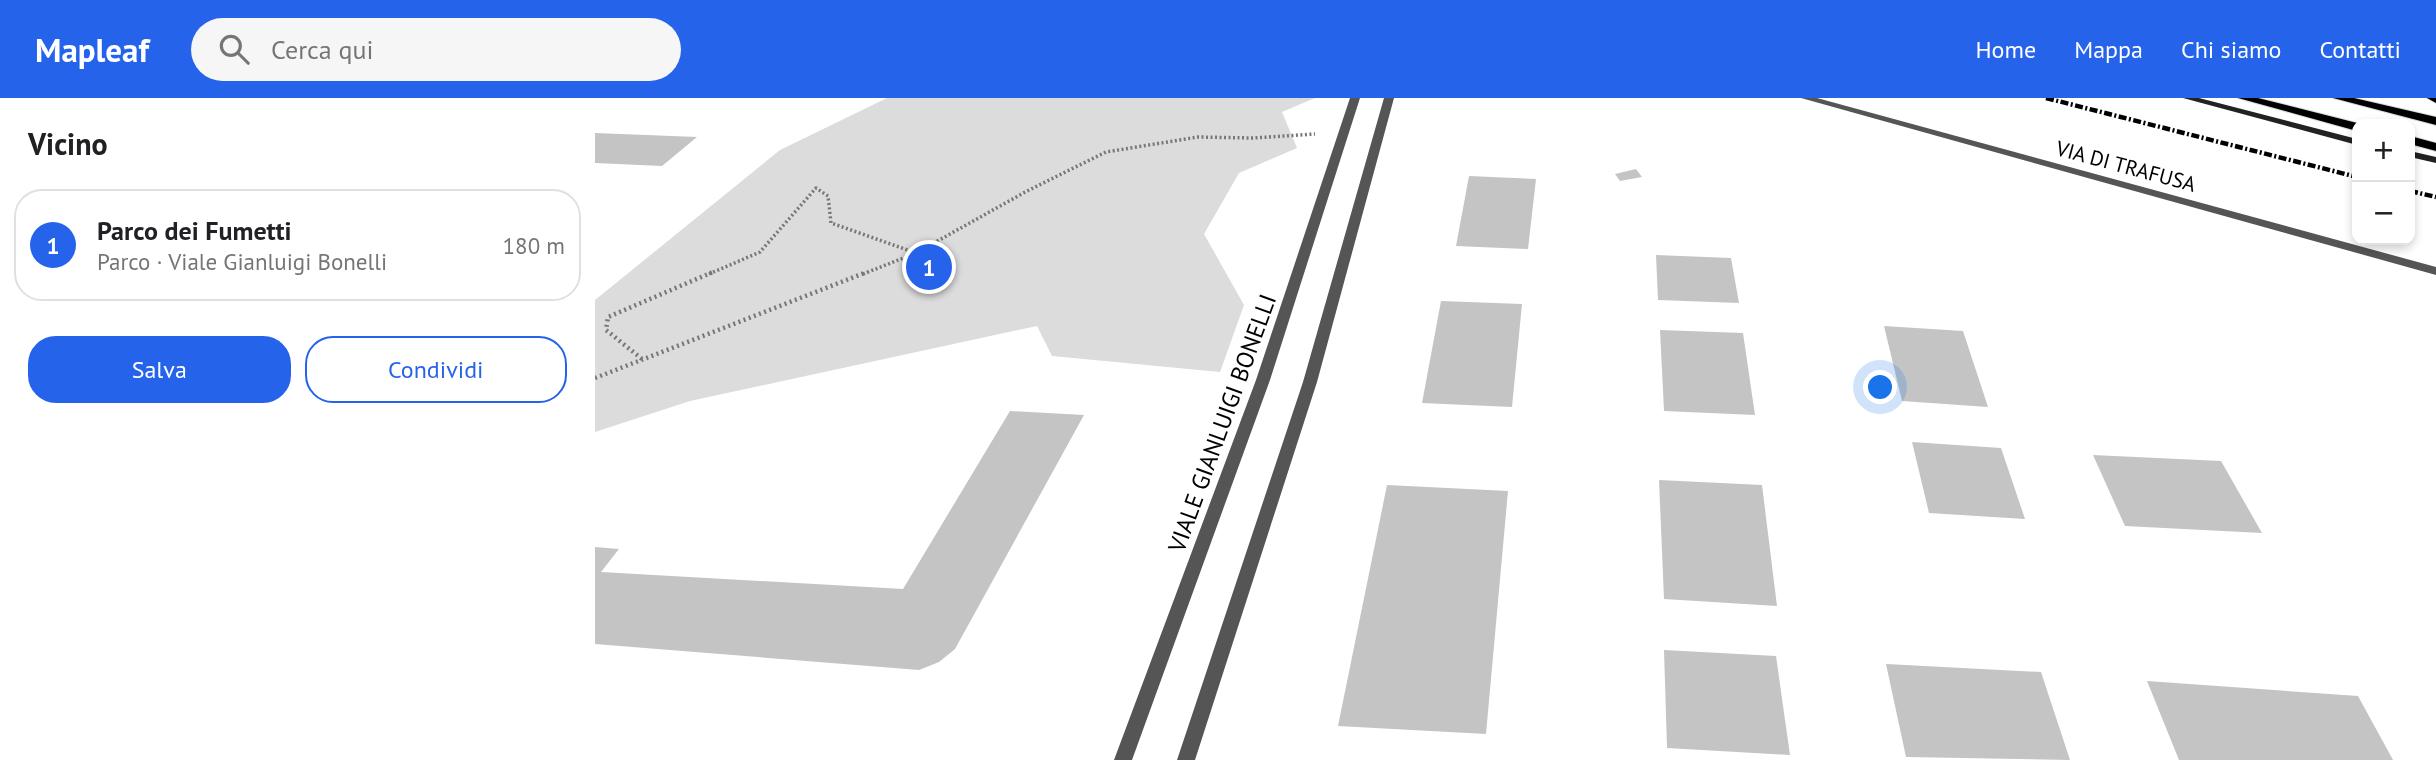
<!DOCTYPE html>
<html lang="it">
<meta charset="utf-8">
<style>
:root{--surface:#fff;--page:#f6f6f6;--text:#202124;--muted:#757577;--line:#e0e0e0;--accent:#2563eb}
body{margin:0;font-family:"PT Sans",sans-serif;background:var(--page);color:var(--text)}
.controls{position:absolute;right:21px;top:21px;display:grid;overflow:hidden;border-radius:14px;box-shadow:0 4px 10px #0003}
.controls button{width:63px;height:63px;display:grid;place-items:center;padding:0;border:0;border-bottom:2px solid var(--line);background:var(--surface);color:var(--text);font:35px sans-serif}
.you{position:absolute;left:1286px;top:290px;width:24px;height:24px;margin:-18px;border:5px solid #fff;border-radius:50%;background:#1a73e8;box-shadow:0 0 0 10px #1a73e833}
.badge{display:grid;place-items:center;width:46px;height:46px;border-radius:50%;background:var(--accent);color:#fff;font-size:23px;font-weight:700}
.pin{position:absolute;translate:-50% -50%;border:4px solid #fff;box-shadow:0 2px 7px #0006}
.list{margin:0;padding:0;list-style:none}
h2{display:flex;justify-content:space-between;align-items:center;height:91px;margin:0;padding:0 28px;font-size:30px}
h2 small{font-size:23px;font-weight:400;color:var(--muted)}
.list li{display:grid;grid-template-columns:46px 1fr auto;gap:21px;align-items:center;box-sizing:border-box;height:112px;margin:0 14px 14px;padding:0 14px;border:2px solid var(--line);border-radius:28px}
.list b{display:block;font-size:26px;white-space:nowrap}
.list p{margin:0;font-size:23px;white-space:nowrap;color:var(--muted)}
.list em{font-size:23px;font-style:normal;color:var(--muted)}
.actions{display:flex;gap:14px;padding:21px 28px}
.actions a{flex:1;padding:16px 0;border:2px solid var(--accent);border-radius:28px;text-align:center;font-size:24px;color:var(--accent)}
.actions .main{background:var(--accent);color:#fff}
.icon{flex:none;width:38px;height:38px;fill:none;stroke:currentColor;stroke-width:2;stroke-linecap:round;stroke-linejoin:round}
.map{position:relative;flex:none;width:1841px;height:662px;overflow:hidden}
header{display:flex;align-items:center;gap:42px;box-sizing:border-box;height:98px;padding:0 35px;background:var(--accent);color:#fff}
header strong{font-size:33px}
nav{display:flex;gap:38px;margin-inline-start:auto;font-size:24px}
.search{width:490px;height:63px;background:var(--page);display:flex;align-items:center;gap:18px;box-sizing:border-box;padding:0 24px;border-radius:38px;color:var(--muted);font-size:26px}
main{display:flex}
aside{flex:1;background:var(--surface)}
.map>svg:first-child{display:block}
</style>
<header>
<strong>Mapleaf</strong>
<div class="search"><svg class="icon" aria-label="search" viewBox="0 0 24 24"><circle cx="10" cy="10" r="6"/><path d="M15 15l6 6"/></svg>Cerca qui</div>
<nav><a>Home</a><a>Mappa</a><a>Chi siamo</a><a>Contatti</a></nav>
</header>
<main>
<aside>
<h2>Vicino<small></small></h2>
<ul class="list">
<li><span class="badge">1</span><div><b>Parco dei Fumetti</b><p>Parco · Viale Gianluigi Bonelli</p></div><em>180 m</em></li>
</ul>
<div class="actions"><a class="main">Salva</a><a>Condividi</a></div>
</aside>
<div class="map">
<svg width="1841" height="662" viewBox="0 0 1841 662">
<rect width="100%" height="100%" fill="#fff"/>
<polygon fill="#dcdcdc" points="292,0 720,0 687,14 702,50 644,75 609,136 649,207 625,274 457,258 442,228 95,303 0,334 0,202 185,52"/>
<g fill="#c4c4c4">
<polygon points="0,35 102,39 67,68 0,65"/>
<polygon points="1041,71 1047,79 1025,83 1020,76"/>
<polygon points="874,78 941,81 933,151 861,148"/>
<polygon points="1061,157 1136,160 1144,205 1063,202"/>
<polygon points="846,203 927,206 917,309 827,305"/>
<polygon points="1289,228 1368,233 1393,309 1307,303"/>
<polygon points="1065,232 1148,235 1160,317 1069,313"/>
<polygon points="415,313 489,317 360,551 344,564 324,572 0,546 0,449 24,451 6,474 308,491"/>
<polygon points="1317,344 1406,350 1430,421 1334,415"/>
<polygon points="1498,357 1626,363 1667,435 1530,428"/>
<polygon points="1064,382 1167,387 1182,508 1069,501"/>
<polygon points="792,387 913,393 891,636 743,628"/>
<polygon points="1069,552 1181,558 1195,657 1072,650"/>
<polygon points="1291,566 1446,574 1475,662 1311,659"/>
<polygon points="1552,583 1763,598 1798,662 1584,662"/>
</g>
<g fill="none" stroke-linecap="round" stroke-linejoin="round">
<g stroke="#dbdbdb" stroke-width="2">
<g id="primary">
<polygon points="1643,0 1663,0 1766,26 1762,26 1762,33"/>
<polygon points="1738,0 1759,0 1841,19 1841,27"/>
<polygon points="1832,0 1841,0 1841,5"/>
<polygon points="1815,38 1841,45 1841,53 1815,46"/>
</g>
</g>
<g stroke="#777" stroke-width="3.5" stroke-dasharray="2 2.5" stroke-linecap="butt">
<polyline points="114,176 165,154 221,90 233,98 236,125 321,155"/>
<polyline points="268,176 321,155 432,93 511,54 603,39 658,40 720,36"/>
</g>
<g stroke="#777" stroke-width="4.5" stroke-dasharray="2 3.5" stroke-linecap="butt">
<polyline points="47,261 11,232 13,219 118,174"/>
<polyline points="0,280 272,174"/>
</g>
<polygon fill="#555" fill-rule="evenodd" points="1206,0 1222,0 1841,169 1841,177"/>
<g fill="#555" fill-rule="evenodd">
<polygon points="755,0 765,0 675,282 537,662 519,662 661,282"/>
<polygon points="789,0 799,0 722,284 600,662 582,662 708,284"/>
</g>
<g fill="#222" fill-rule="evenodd">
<polygon points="1588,0 1604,0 1762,41 1762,47"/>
<polygon points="1815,53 1841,59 1841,65 1815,59"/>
</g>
<use href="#primary" fill="#000" fill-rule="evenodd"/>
<g stroke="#000" stroke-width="4.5" stroke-dasharray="8 2.5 2 2.5" stroke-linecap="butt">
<polyline points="1451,0 1762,79"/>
<polyline points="1815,93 1841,99"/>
</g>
</g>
<g text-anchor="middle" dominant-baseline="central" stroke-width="6" stroke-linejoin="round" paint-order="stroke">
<g font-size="21" fill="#000" stroke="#fff">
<text transform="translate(1531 68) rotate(15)">VIA DI TRAFUSA</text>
</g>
<g font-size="24" fill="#000" stroke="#fff">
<text transform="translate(627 325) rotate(-70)">VIALE GIANLUIGI BONELLI</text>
</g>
</g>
</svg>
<div class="controls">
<button>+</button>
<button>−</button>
</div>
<div class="you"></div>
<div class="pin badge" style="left:334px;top:169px">1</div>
</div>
</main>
